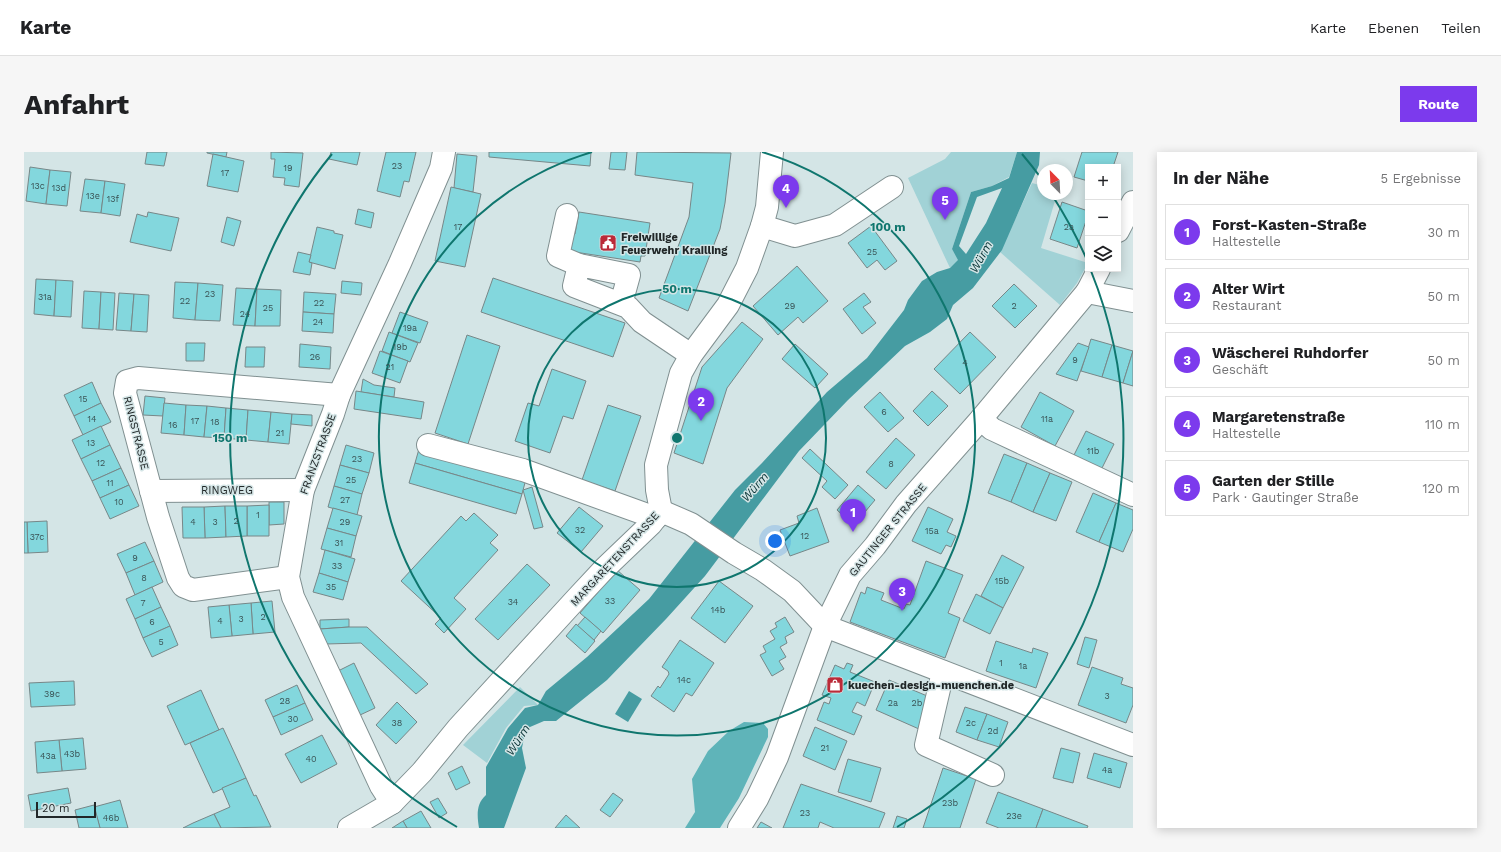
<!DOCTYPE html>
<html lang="de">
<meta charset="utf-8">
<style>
:root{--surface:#fff;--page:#f6f6f6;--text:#202124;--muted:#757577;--line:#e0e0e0;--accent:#7c3aed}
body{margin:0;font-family:"Work Sans",sans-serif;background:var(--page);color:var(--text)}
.controls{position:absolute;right:12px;top:12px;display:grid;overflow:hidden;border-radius:0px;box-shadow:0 2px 10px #0003}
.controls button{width:36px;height:36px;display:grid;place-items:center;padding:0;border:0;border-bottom:1px solid var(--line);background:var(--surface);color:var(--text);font:20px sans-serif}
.compass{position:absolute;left:1013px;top:12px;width:36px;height:36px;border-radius:50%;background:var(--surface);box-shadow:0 2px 10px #0003;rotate:336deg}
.scale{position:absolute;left:12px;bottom:10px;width:60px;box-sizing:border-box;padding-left:4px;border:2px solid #212728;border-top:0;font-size:11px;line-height:14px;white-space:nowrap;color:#212728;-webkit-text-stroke:3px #d4e5e6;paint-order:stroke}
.you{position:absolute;left:751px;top:389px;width:14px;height:14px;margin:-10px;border:3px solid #fff;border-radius:50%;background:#1a73e8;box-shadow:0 0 0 6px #1a73e833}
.badge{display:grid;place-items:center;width:26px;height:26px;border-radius:50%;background:var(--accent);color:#fff;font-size:13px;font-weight:700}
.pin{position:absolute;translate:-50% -33px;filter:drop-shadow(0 1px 2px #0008)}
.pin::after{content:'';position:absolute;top:21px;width:14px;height:12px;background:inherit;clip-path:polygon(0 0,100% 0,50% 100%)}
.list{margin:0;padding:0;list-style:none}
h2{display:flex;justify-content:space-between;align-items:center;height:52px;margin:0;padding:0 16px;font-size:17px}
h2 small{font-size:13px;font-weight:400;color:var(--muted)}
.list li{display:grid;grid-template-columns:26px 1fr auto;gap:12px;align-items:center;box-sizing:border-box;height:56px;margin:0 8px 8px;padding:0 8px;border:1px solid var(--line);border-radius:0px}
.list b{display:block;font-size:15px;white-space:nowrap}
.list p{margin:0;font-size:13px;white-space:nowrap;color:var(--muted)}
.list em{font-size:13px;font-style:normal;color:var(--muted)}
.icon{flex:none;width:22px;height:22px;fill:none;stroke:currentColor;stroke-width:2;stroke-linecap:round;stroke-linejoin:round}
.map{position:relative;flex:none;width:1109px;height:676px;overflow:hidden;border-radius:0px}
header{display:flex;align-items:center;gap:24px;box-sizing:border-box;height:56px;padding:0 20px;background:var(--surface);border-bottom:1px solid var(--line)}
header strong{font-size:19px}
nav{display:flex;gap:22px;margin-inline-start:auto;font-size:14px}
.intro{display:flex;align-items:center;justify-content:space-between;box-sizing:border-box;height:96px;padding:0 24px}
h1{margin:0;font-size:28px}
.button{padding:10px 18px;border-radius:0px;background:var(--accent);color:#fff;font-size:14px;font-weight:700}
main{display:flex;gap:24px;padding:0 24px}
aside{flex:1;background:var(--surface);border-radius:0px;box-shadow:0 2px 10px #0003}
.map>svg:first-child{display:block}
</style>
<header>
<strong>Karte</strong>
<nav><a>Karte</a><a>Ebenen</a><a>Teilen</a></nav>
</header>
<div class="intro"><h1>Anfahrt</h1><a class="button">Route</a></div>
<main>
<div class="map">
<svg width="1109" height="676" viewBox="0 0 1109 676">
<rect width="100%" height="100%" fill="#d4e5e6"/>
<g fill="#a1d2d6">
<polygon points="927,0 993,0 985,25 968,34 947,40 928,97 935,108 926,116 884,26 921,7"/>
<polygon points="1008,31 1019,34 1019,42 1033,42 1017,96 1064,111 1053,131 1036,153 976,100"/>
<polygon points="496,535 514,553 500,554 482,576 463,611 439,593"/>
</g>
<polygon fill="#5fb4b9" points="720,570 739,571 744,577 744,585 715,646 696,676 661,676 671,660 668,627 684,599 705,579"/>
<g fill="#469ca2" fill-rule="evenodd">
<path d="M 993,0 L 1016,0 L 1015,13 L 978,98 L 949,136 L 929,153 L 923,167 L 906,180 L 881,194 L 824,248 L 775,299 L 681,424 L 642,467 L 583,528 L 532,569 L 520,569 L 506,575 L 500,586 L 498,596 L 502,616 L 480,676 L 455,676 C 453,663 452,652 462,643 L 462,615 L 484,576 L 501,556 L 514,553 L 522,539 L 563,505 L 625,447 L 711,338 L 738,311 L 803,240 L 843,206 L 880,158 L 884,148 L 898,129 L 913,120 L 926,116 L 934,108 L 928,97 L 947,40 L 968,34 L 985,26 ZM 978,36 L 962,71 L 942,102 L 935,94 L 953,45 Z"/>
<polygon points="605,539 618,547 604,570 591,562"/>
</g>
<g fill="#83d7dd" stroke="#778788">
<polygon points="123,0 143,0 140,14 121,12"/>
<polygon points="183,0 203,0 202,5 183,1"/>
<polygon points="247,0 279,1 275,35 260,33 261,26 249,25 251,7 247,7"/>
<polygon points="307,0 336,0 333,13 305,7"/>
<polygon points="362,0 392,0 385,30 380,29 376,45 353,39"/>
<polygon points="465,0 567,0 566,14 465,5"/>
<polygon points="587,0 603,0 601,18 585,17"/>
<polygon points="613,0 707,1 701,51 696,77 664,159 635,146 665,65 669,31 611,23"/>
<polygon points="1058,0 1094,0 1089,15 1064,15 1064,29 1050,25"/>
<polygon points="189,2 220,9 214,40 183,34"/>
<polygon points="433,2 453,4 449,40 430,36"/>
<polygon points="6,15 26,18 22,52 2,49"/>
<polygon points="26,18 47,20 43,54 22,52"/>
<polygon points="61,27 81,29 77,61 56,59"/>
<polygon points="81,29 101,32 96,64 77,61"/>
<polygon points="427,35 457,42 441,115 411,109"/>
<polygon points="1038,50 1064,59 1064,63 1053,96 1026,87"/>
<polygon points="334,57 350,61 347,76 331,72"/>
<polygon points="124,60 155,66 147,99 106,90 113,62 123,65"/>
<polygon points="555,60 626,71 621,104 617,104 616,110 544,99 547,82 551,82"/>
<polygon points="203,65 217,69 210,94 197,90"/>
<polygon points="847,74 873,109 861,118 853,108 843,116 824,91"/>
<polygon points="293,75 310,79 310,81 319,83 311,117 285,110"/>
<polygon points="274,100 287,103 285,110 288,111 286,123 269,120"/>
<polygon points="773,114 804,149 779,171 774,165 754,183 729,154"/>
<polygon points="469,126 601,171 589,205 457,160"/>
<polygon points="12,127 32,128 30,164 10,162"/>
<polygon points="32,128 49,129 47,165 30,164"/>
<polygon points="318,129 338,131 337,143 317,141"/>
<polygon points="151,130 174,131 171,168 149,166"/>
<polygon points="174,131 199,133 196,169 171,168"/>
<polygon points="990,132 1013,154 991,176 968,154"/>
<polygon points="212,136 233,137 231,174 209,173"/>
<polygon points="233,137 257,138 256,174 231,174"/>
<polygon points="60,139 77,140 75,177 58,176"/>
<polygon points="77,140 91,141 89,178 75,177"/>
<polygon points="280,140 312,142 310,162 279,160"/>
<polygon points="95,141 110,142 107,179 92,178"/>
<polygon points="840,141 847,150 839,155 852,171 838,182 819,157"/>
<polygon points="110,142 125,143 123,180 107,179"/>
<polygon points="279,160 310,162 309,181 278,179"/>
<polygon points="376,160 404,170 396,191 368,181"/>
<polygon points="718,170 739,187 703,236 679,312 650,301 678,215"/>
<polygon points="365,180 394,191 386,210 358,199"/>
<polygon points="946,180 972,205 936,242 910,217"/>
<polygon points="443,183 476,194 444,292 411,281"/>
<polygon points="1067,187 1088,193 1078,225 1057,219"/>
<polygon points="162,191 181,191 180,209 162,209"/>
<polygon points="1054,191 1065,195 1053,229 1032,222"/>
<polygon points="276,192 307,195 306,217 275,215"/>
<polygon points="771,192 804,222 791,236 758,207"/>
<polygon points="1088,193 1109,199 1099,231 1078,225"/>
<polygon points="222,195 241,195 240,215 221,215"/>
<polygon points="356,199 384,209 376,231 348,221"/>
<polygon points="1109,199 1109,234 1099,231"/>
<polygon points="528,217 562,229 549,267 539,264 526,301 491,289 504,251 515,254"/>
<polygon points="339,227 350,233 371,236 370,245 337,240"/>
<polygon points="68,230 77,251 50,264 40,243"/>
<polygon points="332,239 400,250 397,267 330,257"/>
<polygon points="908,239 924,254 904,274 889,259"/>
<polygon points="856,240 880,266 864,280 840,255"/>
<polygon points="1016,240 1050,259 1031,294 997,275"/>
<polygon points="121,244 141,246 139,264 119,263"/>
<polygon points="77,251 87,270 59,283 50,264"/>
<polygon points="140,251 162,253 160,283 137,281"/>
<polygon points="162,253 183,254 180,285 160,283"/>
<polygon points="584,253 617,264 591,339 558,328"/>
<polygon points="183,254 202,256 200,286 180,285"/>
<polygon points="202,256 224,258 222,288 200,286"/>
<polygon points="224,258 247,260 244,290 222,288"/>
<polygon points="247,260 268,262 265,292 244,290"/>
<polygon points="268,262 288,263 288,274 267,272"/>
<polygon points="77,274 86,293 57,307 48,288"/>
<polygon points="1062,279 1090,292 1076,320 1048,307"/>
<polygon points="872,286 891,303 862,337 842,320"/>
<polygon points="86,293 97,316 68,329 57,307"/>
<polygon points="322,293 350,301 345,321 316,313"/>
<polygon points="395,297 502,327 498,342 391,311"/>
<polygon points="786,297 824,333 811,347 798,335 803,329 778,306"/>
<polygon points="980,302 1003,311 987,350 964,341"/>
<polygon points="391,311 498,342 492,362 385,331"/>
<polygon points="1003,311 1026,321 1009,360 987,350"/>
<polygon points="316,313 345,321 338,342 310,334"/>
<polygon points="97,316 105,333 76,346 68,329"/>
<polygon points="1026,321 1048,330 1032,369 1009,360"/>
<polygon points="105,333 115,354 86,367 76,346"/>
<polygon points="834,333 851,348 830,373 813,358"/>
<polygon points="310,334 338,342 333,363 304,355"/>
<polygon points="508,335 519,375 510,377 499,338"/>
<polygon points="1069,341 1092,351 1075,390 1052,380"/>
<polygon points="245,350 260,350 260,372 245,373"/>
<polygon points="1092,351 1109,358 1109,377 1099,400 1075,390"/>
<polygon points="245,353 245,384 223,384 223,354"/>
<polygon points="201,354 202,385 181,386 180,355"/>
<polygon points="201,354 223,354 223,384 202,385"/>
<polygon points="158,355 180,355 181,386 159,386"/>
<polygon points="555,355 579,374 557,400 533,381"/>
<polygon points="904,355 929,367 923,380 932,384 927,395 922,393 917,402 888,389"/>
<polygon points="309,356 338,364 332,384 303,376"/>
<polygon points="793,356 805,390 766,404 756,378 775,371 773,364"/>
<polygon points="450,361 474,383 466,391 474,398 430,446 442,457 420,481 411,472 417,466 377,429 437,364 442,369"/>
<polygon points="23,369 24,400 4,401 3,370"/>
<polygon points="0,370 3,370 4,401 0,401"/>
<polygon points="303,376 332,384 327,405 297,397"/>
<polygon points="121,390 130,409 102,421 93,402"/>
<polygon points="301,398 331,407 324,430 295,421"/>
<polygon points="978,403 1000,415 979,456 957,444"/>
<polygon points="130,409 139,430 111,443 102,421"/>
<polygon points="902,409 939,423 924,461 936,466 921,506 826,470 837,440 841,442 843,435 860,441 857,448 880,457 882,452 886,453"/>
<polygon points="503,412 526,433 474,488 451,467"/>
<polygon points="593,418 616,438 579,481 556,461"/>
<polygon points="295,421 324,430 319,448 289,440"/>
<polygon points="695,429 729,454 701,491 667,466"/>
<polygon points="128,435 137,455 111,467 102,447"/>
<polygon points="952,442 979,456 966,482 939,469"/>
<polygon points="248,449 251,480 229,482 227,451"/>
<polygon points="227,451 229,482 208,484 205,453"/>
<polygon points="205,453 208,484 187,486 184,455"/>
<polygon points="137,455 146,474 119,486 111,467"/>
<polygon points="561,465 577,479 570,488 553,474"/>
<polygon points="761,465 770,480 761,485 763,491 756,495 762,505 755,509 760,517 748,524 736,503 742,500 739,494 751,487 746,479 753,475 751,471"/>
<polygon points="325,467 325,475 296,477 296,468"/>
<polygon points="552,472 571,489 561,501 542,484"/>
<polygon points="146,474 154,493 128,505 119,486"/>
<polygon points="325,475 343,475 404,532 392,542 337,491 302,492 296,477"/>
<polygon points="1061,485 1073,488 1065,516 1053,512"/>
<polygon points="656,488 690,511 668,544 662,541 650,560 627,544 634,534 636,536 645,522 644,519 638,515"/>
<polygon points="972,489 1008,501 1009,496 1024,501 1012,536 962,519"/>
<polygon points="330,511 351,556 336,563 314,519"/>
<polygon points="823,511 829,513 826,520 851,530 841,554 833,550 828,560 838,564 830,583 793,568 800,550 805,552 807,546 798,543 811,513 820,517"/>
<polygon points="1068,515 1099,526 1097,532 1109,536 1109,553 1102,571 1054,553"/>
<polygon points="865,528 908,546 895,577 852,558"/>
<polygon points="50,529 51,553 7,555 5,531"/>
<polygon points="273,533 281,551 249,565 241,548"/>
<polygon points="177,538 195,578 161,593 143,554"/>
<polygon points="373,550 393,570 372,592 352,573"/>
<polygon points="281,551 289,568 257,583 249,565"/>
<polygon points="941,555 963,562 953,588 932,580"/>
<polygon points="963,562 984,570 975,595 953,588"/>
<polygon points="791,575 823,589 811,618 779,604"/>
<polygon points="199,576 222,626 189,641 166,591"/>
<polygon points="298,583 313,612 277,631 261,602"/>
<polygon points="59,586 62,617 38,619 35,588"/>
<polygon points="35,588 38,619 13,621 11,590"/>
<polygon points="1037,596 1056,601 1049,631 1029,626"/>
<polygon points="1070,601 1103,611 1096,636 1063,626"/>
<polygon points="824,607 857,616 847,650 814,640"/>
<polygon points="438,614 446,631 432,638 424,621"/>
<polygon points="919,616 952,627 936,676 899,676"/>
<polygon points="222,626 230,644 232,643 247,675 197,676 190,662 206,655 198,636"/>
<polygon points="777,632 861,661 855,676 810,676 796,670 794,676 759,676"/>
<polygon points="44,636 47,651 7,659 4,643"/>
<polygon points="974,640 1019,657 1012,676 975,676 962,671"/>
<polygon points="589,641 599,648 586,665 576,658"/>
<polygon points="414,646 423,661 415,666 406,650"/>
<polygon points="96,648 104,676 76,676 70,655"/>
<polygon points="70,653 76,676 55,676 51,658"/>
<polygon points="1019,657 1064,674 1063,676 1012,676"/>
<polygon points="397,659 407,676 383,676 379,669"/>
<polygon points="190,662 197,676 159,676 169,671"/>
<polygon points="542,663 556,676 531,676"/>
<polygon points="873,664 883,667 880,676 869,676"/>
<polygon points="379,669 383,676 368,676"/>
<polygon points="737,670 748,676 733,676"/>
</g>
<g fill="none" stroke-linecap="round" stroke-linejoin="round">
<g stroke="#809091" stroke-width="24">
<g id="minor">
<polyline points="543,63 534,104 555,113"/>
<polyline points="738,74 771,84 811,73 868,35"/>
<polyline points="1063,140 1109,149"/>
<polyline points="597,152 605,123 555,113 550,134 604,155 618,170 667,203"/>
<polyline points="957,267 968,277 1109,343"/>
<polyline points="404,293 499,318 632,366"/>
<polyline points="127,339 279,338"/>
<polyline points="637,359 667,372 710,401 739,418 768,439 801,474 1109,593"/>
<polyline points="264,425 169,438 159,434 154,426 134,365 101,241 103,229 114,226 315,243"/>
<polyline points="919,520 902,593 969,623"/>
<polyline points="368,651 357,634 269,445 264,425 279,338 309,262 315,243 376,111 417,16 420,0"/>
<polyline points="325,676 368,651 398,620 434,576 553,446 581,416 627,372 637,359 633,338 632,313 657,221 667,203 704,153 723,116 738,74 743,55 748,0"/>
</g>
</g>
<g stroke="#809091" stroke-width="24">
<g id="major">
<polyline points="1094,79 1109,50"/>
<polyline points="715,676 733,647 753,605 801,474 826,423 851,394 882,352 957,267 1063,140 1075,117"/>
</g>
</g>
<use href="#minor" stroke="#fff" stroke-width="22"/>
<use href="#major" stroke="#fff" stroke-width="22"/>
</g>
<g fill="none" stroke="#0f766e" stroke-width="2">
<circle cx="653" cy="286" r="149"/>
<path d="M738 0A298 298 0 1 1 568 0"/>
<path d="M433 675A447 447 0 0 1 308 2M998 2A447 447 0 0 1 1017 26M1028 43A447 447 0 0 1 1063 108M1067 119A447 447 0 0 1 873 675"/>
</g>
<defs>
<g id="civic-square" transform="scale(0.9)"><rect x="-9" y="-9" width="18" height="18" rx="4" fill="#bb2a38" stroke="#d4e5e6"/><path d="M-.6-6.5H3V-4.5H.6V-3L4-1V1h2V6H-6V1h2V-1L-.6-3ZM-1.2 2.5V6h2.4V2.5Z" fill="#fff"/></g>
<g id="shop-square" transform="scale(0.9)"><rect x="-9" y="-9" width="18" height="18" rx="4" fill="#bb2a38" stroke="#d4e5e6"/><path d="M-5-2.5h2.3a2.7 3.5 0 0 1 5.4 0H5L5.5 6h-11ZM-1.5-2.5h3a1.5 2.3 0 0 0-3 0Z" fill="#fff"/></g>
</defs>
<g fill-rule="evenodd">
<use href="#civic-square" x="584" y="91"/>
<use href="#shop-square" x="811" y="533"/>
</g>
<g text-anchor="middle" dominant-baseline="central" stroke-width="3" stroke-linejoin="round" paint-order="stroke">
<g font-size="9" fill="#3a5355">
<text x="373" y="14">23</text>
<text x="264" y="16">19</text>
<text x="201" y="21">17</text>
<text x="14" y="34">13c</text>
<text x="35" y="36">13d</text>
<text x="69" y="44">13e</text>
<text x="89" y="47">13f</text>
<text x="434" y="75">17</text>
<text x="1045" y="75">2a</text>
<text x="848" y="100">25</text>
<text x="186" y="142">23</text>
<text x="21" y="145">31a</text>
<text x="161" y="149">22</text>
<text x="295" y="151">22</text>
<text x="766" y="154">29</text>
<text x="990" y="154">2</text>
<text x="244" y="156">25</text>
<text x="221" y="162">24</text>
<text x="294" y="170">24</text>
<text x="386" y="176">19a</text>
<text x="376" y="195">19b</text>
<text x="291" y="205">26</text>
<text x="1051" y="208">9</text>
<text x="941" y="211">4</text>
<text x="366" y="215">21</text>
<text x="59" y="247">15</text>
<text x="860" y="260">6</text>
<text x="68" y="267">14</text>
<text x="1023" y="267">11a</text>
<text x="171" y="269">17</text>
<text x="191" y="270">18</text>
<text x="149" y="273">16</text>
<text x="256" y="281">21</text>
<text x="67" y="291">13</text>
<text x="1069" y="299">11b</text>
<text x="333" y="307">23</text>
<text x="77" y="311">12</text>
<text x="867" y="312">8</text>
<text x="327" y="328">25</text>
<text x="86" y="331">11</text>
<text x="321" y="348">27</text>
<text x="95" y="350">10</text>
<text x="234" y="363">1</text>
<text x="212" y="369">2</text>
<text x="169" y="370">4</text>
<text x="191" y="370">3</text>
<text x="321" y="370">29</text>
<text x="556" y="378">32</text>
<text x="908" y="379">15a</text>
<text x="781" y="384">12</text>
<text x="13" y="385">37c</text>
<text x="315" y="391">31</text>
<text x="111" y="406">9</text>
<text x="313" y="414">33</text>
<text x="120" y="426">8</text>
<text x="978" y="429">15b</text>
<text x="307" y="435">35</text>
<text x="586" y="449">33</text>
<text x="489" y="450">34</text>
<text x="119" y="451">7</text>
<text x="694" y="458">14b</text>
<text x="239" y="465">2</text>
<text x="217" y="467">3</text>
<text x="196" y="469">4</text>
<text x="128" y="470">6</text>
<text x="137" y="490">5</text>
<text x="977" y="511">1</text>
<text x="999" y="514">1a</text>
<text x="660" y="528">14c</text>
<text x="28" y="542">39c</text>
<text x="1083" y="544">3</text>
<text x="261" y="549">28</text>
<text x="869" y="551">2a</text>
<text x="893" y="551">2b</text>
<text x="269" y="567">30</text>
<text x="373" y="571">38</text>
<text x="947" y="571">2c</text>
<text x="969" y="579">2d</text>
<text x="801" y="596">21</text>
<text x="48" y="602">43b</text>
<text x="24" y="604">43a</text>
<text x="287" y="607">40</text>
<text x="1083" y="618">4a</text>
<text x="926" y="651">23b</text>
<text x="781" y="661">23</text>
<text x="990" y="664">23e</text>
<text x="87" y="666">46b</text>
</g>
<g font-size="11" font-weight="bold" fill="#212728" stroke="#d4e5e6" text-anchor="start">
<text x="597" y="85">Freiwillige<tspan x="597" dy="13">Feuerwehr Krailling</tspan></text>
<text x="824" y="533">kuechen-design-muenchen.de</text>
</g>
<g font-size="11" fill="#212728" stroke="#d4e5e6">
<text transform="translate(112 281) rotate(76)">RINGSTRASSE</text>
<text transform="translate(294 302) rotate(-70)">FRANZSTRASSE</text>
<text x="203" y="338">RINGWEG</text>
<text transform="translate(864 378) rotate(-51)">GAUTINGER STRASSE</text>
<text transform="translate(591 407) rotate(-47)">MARGARETENSTRASSE</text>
</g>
<g font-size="12" font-style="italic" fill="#0a3537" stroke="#d4e5e6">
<text transform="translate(957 105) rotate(-61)">Würm</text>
<text transform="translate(731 335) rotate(-49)">Würm</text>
<text transform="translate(494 588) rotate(-58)">Würm</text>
</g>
</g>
<circle cx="653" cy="286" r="6" fill="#0f766e" stroke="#d4e5e6" stroke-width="2"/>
<g font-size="12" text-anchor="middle" font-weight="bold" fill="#0f766e" stroke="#d4e5e6" stroke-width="3" stroke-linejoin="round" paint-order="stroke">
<text x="864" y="79">100 m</text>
<text x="653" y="141">50 m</text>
<text x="206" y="290">150 m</text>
</g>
</svg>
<div class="controls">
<button>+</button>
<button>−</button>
<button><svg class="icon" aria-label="layers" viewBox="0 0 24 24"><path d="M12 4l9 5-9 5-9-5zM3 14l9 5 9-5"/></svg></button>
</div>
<svg class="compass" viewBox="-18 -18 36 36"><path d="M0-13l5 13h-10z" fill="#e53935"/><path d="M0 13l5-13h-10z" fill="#757577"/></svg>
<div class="scale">20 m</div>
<div class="you"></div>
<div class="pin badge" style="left:829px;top:380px">1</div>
<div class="pin badge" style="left:677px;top:269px">2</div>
<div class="pin badge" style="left:878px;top:459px">3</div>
<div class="pin badge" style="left:762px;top:56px">4</div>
<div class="pin badge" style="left:921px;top:68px">5</div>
</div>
<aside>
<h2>In der Nähe<small>5 Ergebnisse</small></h2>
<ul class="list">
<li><span class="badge">1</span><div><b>Forst-Kasten-Straße</b><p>Haltestelle</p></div><em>30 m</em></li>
<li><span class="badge">2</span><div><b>Alter Wirt</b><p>Restaurant</p></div><em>50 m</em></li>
<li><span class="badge">3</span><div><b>Wäscherei Ruhdorfer</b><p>Geschäft</p></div><em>50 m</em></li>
<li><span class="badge">4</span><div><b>Margaretenstraße</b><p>Haltestelle</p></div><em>110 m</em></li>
<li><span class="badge">5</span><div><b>Garten der Stille</b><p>Park · Gautinger Straße</p></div><em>120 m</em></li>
</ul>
</aside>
</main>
